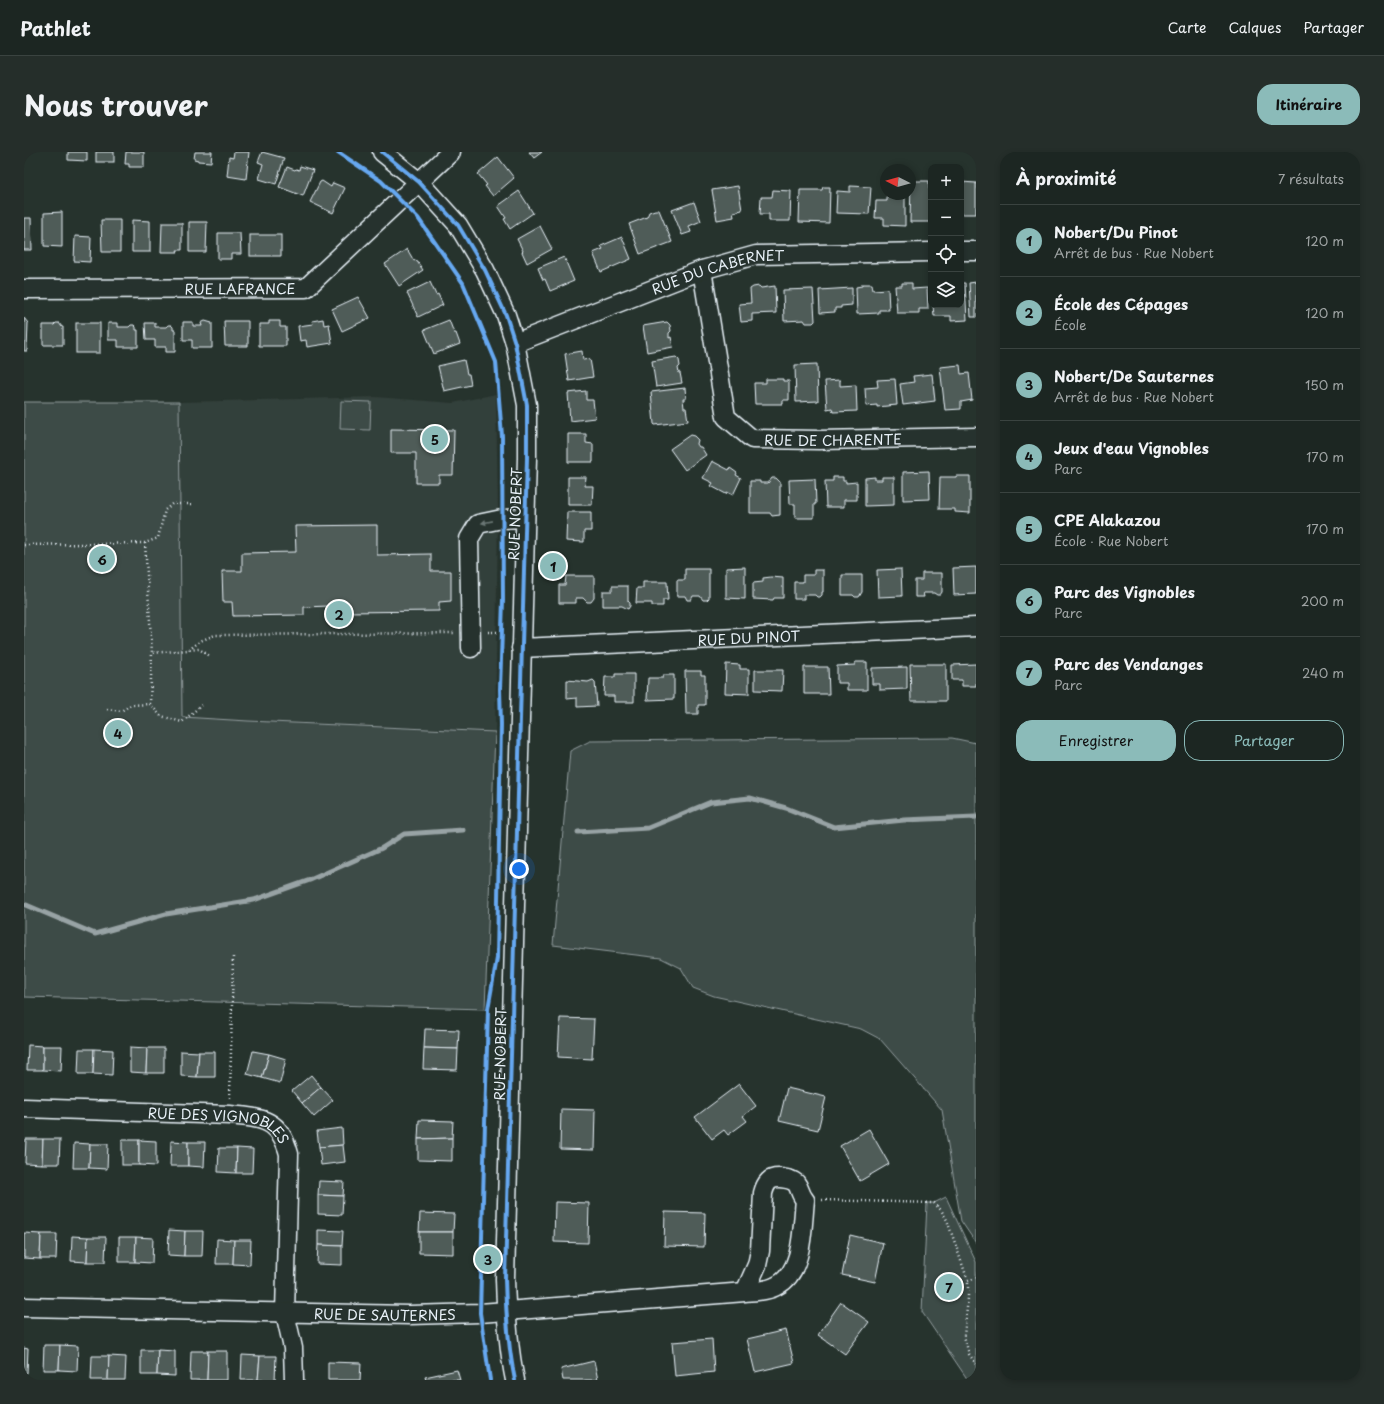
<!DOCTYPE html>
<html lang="fr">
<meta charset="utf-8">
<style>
:root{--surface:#1c2622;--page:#252e2a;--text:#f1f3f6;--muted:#a0a5a5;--line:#3a4340;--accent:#8bbbb9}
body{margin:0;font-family:"Playpen Sans",sans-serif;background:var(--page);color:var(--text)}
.controls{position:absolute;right:12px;top:12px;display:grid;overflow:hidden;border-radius:8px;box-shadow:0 2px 6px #0003}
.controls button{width:36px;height:36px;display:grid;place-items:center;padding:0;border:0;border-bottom:1px solid var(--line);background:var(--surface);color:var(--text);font:20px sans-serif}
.compass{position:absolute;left:856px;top:12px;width:36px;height:36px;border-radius:50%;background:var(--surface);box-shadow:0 2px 6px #0003;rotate:276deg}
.you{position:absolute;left:495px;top:717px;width:14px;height:14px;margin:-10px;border:3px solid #fff;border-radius:50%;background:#1a73e8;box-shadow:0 0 0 6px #1a73e833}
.badge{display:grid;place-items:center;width:26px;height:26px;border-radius:50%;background:var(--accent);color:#111;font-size:13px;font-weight:700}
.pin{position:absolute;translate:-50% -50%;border:2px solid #fff;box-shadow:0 1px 4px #0006}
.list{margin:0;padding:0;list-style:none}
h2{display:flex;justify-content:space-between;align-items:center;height:52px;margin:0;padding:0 16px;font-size:17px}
h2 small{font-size:13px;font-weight:400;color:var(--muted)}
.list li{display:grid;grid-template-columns:26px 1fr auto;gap:12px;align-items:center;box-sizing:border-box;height:72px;padding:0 16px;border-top:1px solid var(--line)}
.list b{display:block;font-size:15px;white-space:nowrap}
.list p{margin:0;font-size:13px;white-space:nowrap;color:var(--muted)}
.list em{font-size:13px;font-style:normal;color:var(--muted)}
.actions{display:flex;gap:8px;padding:12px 16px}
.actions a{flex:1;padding:9px 0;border:1px solid var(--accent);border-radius:16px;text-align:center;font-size:14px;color:var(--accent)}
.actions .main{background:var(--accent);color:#111}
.icon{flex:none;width:22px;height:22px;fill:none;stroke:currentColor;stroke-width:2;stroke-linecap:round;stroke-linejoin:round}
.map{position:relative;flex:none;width:952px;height:1228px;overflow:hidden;border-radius:16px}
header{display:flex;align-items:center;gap:24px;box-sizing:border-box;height:56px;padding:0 20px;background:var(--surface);border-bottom:1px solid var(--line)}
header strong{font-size:19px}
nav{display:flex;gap:22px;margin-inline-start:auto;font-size:14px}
.intro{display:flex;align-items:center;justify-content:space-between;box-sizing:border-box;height:96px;padding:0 24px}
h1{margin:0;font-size:28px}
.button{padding:10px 18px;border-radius:16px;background:var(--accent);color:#111;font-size:14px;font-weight:700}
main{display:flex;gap:24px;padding:0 24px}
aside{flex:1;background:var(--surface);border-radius:16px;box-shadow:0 2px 6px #0003}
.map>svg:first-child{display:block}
</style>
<header>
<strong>Pathlet</strong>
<nav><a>Carte</a><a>Calques</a><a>Partager</a></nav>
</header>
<div class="intro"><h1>Nous trouver</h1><a class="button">Itinéraire</a></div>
<main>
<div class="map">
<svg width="952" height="1228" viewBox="0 0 952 1228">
<rect width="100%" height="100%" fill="#26332d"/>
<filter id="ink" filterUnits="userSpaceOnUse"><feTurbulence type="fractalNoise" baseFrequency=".025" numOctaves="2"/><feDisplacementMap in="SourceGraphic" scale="8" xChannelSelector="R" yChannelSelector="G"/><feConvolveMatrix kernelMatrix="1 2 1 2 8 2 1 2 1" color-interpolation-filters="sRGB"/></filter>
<g filter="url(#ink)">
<polygon fill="#333f3a" points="472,242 474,359 471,580 224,569 158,565 155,250 352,245 429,251"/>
<g fill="#3e4b47" stroke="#939ea0">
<polygon points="317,249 347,250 346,278 316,277"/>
<polygon points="0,250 155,250 158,565 224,569 471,580 461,857 0,845"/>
<polygon points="928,586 952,591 952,1091 937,1069 918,958 856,887 837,877 690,844 669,836 657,816 637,806 529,793 546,599 566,589"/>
<polygon points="922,1045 952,1110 952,1228 944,1228 898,1160 903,1051 910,1051"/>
</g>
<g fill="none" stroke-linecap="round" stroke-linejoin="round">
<g stroke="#98a3a5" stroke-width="5">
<polyline points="554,680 624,676 687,650 726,646 762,656 810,675 880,668 952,665"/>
<polyline points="0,752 71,782 142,762 230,748 286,728 358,696 380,682 439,678"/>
</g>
</g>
<g fill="#505c59" stroke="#e8f1f8">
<polygon points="44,0 63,0 63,9 44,8"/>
<rect x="72" y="0" width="18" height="10"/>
<polygon points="102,0 120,0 120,15 105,15 105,12 101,12"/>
<polygon points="171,0 188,0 187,10 174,9 174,8 170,7"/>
<polygon points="210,0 225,0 222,27 203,24 205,5 209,6"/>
<polygon points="238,0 260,6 252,32 235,27 239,12 234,10"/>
<polygon points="505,0 518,0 510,6"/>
<polygon points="474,5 490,26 469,44 461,34 463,33 454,22"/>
<polygon points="276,14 289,18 279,44 255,35 263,15 271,18 272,17 275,18"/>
<polygon points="298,29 307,35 309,31 321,36 309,61 286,50 296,30"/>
<polygon points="887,29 905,29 905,37 907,37 907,70 886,70"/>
<polygon points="937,30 952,31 952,62 937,62"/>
<polygon points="714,34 718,58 709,60 710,65 693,68 688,38"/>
<polygon points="826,34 847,35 845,62 812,61 813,39 826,40"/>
<polygon points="799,35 806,35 805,71 775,70 776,38 798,38"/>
<polygon points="749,38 767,39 766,69 745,69 745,62 736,62 737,45 748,45"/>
<polygon points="495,39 509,61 486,77 480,67 482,66 474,54"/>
<polygon points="863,42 881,43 881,74 860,73 860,66 851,66 852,49 863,49"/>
<polygon points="670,50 677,69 665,74 667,80 658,83 648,58"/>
<polygon points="631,58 635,58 648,90 616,102 605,72 623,65 625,60"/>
<polygon points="38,60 38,95 20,94 20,61"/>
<polygon points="0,66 7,66 8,98 0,98"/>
<polygon points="77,68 96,68 96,100 78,100"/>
<polygon points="108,68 126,69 126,100 108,100"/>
<polygon points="165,70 183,70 182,100 165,100"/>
<polygon points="138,71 158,71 158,98 153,98 154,100 137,100"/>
<polygon points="516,74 528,97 503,111 498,100 499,99 493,87"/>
<polygon points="194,81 216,81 217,102 207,102 207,107 194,107"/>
<rect x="226" y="83" width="31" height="21"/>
<polygon points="51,84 67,85 66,110 50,109"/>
<polygon points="598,85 607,107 577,120 569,101 579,97 577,94"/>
<polygon points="383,97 390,109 392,108 399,118 375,134 361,112"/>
<polygon points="540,105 550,129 526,139 521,127 519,128 514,116"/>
<polygon points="406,130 412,143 414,142 419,153 394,165 383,141"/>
<polygon points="952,130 952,165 947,165 945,131"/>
<polygon points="878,131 888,131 888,137 903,136 904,157 895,157 895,161 873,161 871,134 878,134"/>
<polygon points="937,131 941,131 943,168 927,169 927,164 910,164 909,153 937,153"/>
<polygon points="838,132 848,132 849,138 864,137 865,158 855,158 855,161 833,162 832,135 838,134"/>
<polygon points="735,134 737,136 751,134 752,161 728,162 728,169 717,170 715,152 727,151 726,137 729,135"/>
<polygon points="828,136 828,153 817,154 817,156 811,156 811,160 796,161 795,138"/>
<polygon points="789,137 791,169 789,171 782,171 780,168 760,169 759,138"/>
<polygon points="334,145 346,166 318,179 308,157"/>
<polygon points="0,166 4,171 3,199 0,199"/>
<polygon points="299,167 300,173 305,172 308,191 283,195 282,188 276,189 274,174 289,172 288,169"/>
<polygon points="425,168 430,181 432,181 436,192 410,202 400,178"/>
<polygon points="181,169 188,171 188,196 168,196 168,188 159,188 159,170 169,170 169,174 178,174 177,171"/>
<polygon points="200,169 224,169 224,194 201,194"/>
<polygon points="245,169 256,169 256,175 262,175 262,194 235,194 235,172 245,172"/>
<polygon points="643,170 646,173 647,179 645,181 645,186 647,185 649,195 623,200 619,174"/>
<polygon points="32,171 35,171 38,175 39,175 39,193 19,193 19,173 30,173"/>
<rect x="52" y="171" width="24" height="30"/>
<polygon points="84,171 94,171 94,175 105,175 107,173 110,173 112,175 112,178 114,178 114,195 94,195 94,188 84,188"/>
<polygon points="121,171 131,171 131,175 142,175 144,173 147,173 149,175 149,178 151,178 151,200 142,200 142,195 131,195 131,188 122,188"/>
<polygon points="558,199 559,208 566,207 569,225 545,229 541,202"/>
<polygon points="652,205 655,208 656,214 654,216 655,221 656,221 658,231 632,235 628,209"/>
<polygon points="440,208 443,222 445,222 447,233 420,239 414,214"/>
<polygon points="793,212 794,249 772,250 771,213"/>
<polygon points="936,213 937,222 945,221 948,248 937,250 937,257 921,258 916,215"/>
<polygon points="908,222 911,249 879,253 876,232 890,230 889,224"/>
<polygon points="742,227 759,227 759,229 765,229 765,248 759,248 759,252 731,252 730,231 742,231"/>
<polygon points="871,227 873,253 853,255 853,253 842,254 841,236 854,235 853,228"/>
<polygon points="816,228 816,234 832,233 833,259 809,260 808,256 803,257 801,229"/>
<polygon points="661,236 662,247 659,247 660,256 662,256 664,269 631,273 630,272 627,240"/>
<polygon points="562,239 562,248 569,248 571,266 546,269 544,241"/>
<polygon points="367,277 430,278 429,323 415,323 415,331 392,331 392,301 367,301"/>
<polygon points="544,282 562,282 562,291 569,292 569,310 544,310"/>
<polygon points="666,283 670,284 674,288 673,292 675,295 677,295 682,303 661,318 646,297"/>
<polygon points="688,309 705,318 706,316 713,321 712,323 717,326 709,343 703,340 702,342 687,334 689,331 679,326"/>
<polygon points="905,319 906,347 879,348 879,320"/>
<polygon points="932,324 946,324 946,361 931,360 931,357 915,357 916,325 932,325"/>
<polygon points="544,325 562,325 561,334 569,334 568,353 544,353"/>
<polygon points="809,325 819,325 819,329 822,329 822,331 833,330 833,348 820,348 820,355 802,355 801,329 809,329"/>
<polygon points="851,325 851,328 858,328 858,325 870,325 870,353 841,354 841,326"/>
<polygon points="748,326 752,326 756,330 756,363 748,364 746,361 726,361 726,329 736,329 736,331 744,331"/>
<polygon points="791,327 792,352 790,352 790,366 771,366 771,352 766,352 765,328"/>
<polygon points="543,360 567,360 567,379 560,379 560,390 542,389"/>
<polygon points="353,373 353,403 407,402 407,419 427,419 427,449 415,450 415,459 321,460 313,469 305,464 305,454 280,455 280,463 209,464 208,450 199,450 198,419 218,419 218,401 272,400 271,374"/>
<polygon points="721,415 721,447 702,446 702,416"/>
<polygon points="952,415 952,442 930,443 929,416"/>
<polygon points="661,417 685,417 685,446 683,448 679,448 676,444 669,444 667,448 663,448 661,444 653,444 653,428 661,428"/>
<polygon points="877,417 878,444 854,445 853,418"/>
<polygon points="790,418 799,418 799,440 798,440 798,443 796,445 793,445 791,443 780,443 780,447 770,447 770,430 779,430 779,423 790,423"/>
<polygon points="898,421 918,421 918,440 916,443 913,443 910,441 899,441 900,445 891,445 891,428 898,428"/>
<polygon points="818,423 838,423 838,440 835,445 831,445 829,443 818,443"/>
<polygon points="542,424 570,424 570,446 567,450 563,450 559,446 552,446 552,451 535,451 535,433 541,433"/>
<polygon points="747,425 759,426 759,446 750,446 749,448 729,447 729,431 739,430 739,426"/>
<polygon points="619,430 643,430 644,448 639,448 639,454 628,454 628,451 612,451 613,436 619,436"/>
<polygon points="588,434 604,434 604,449 606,451 606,454 604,457 598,454 579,454 579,439 588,439"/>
<polygon points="831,510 843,510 843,538 823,538 823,531 813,531 813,514 831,513"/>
<polygon points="702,512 716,513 716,517 725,517 725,542 701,541"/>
<polygon points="886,512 922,512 922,549 887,549"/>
<polygon points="952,512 952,534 938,534 938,528 928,528 928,513"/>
<polygon points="780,515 804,515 805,542 780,542"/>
<polygon points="883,515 883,537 856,538 856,532 848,532 848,516"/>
<polygon points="731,518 759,518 758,539 731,538"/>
<polygon points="661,519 677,519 677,523 681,523 681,553 674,553 674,562 662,562"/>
<polygon points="591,522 610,522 610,550 590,550 590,544 580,544 581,525 591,525"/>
<polygon points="639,523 650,523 650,547 623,548 624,526 639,526"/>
<polygon points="543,528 564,530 569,528 571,530 573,554 553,555 553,546 543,547"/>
<polygon points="536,866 570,867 568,907 534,905"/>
<polygon points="401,877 435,878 434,897 400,896"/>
<polygon points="4,893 19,894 19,918 3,918"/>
<polygon points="19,894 38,894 37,919 19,918"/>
<polygon points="106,895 123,896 122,921 106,920"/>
<polygon points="123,896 140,896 140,921 122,921"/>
<polygon points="400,896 434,897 433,918 399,917"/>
<polygon points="55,897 70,897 69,922 54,922"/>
<polygon points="70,897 89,898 88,923 69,922"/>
<polygon points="157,899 175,900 173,925 157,924"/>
<polygon points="229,899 245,902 238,926 223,922"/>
<polygon points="175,900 191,900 191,925 173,925"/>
<polygon points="245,902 262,907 256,931 238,926"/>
<polygon points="287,923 297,935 278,951 268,939"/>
<polygon points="715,932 732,954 719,964 723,969 704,983 700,978 688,987 671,965"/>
<polygon points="297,935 309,948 290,965 278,951"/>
<polygon points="763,936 802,945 794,978 755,969"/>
<polygon points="537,957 571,958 570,998 536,997"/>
<polygon points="395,968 429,969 428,986 394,987"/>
<polygon points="318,976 319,993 295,995 293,979"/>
<polygon points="845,977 865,1012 836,1029 816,994"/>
<polygon points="428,986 428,1009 394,1008 394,987"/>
<polygon points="2,987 19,987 18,1012 1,1011"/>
<polygon points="19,987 36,987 35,1012 18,1012"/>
<rect x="98" y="988" width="17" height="25"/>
<polygon points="115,988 132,989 132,1014 115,1013"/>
<polygon points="147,989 164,990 164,1014 146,1014"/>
<polygon points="164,990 181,990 180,1015 164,1014"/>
<polygon points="50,991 66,992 65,1016 49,1016"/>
<polygon points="66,992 84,992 83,1017 65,1016"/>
<polygon points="319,993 321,1010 297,1013 295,995"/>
<polygon points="195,996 213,996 212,1021 194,1020"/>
<polygon points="213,996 229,997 228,1021 212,1021"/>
<polygon points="295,1029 320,1030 319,1044 294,1043"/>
<polygon points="294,1043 319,1044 318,1063 294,1062"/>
<polygon points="531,1050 565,1051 564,1091 530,1090"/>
<polygon points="641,1060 681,1061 680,1095 640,1094"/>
<polygon points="396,1061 430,1062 429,1080 395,1080"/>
<polygon points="145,1078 161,1079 160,1104 144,1103"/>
<polygon points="294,1078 319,1079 318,1094 294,1093"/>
<polygon points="161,1079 179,1079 178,1104 160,1104"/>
<polygon points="395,1080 429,1080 429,1102 395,1101"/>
<polygon points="0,1081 17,1082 16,1107 0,1106"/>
<polygon points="17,1082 33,1082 32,1107 16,1107"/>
<polygon points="826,1083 859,1091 851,1130 818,1123"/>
<polygon points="48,1084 64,1085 63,1110 47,1109"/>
<polygon points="64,1085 82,1085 81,1110 63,1110"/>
<polygon points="95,1085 112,1085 111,1110 95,1110"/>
<polygon points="112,1085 129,1086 128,1111 111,1110"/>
<polygon points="193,1087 210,1088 209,1112 192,1112"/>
<polygon points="210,1088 227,1088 226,1113 209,1112"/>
<polygon points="294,1093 318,1094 318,1113 293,1112"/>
<polygon points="817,1150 845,1170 821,1202 794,1183"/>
<polygon points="762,1178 770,1211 731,1220 723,1187"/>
<polygon points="688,1187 690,1220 651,1224 648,1190"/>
<polygon points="20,1193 36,1193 35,1218 19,1218"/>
<polygon points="36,1193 54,1194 53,1219 35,1218"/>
<polygon points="0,1196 4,1197 3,1221 0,1221"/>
<polygon points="117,1198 134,1198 133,1223 117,1223"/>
<polygon points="134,1198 151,1199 151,1224 133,1223"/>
<polygon points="167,1199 184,1199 183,1228 166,1228"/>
<polygon points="184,1199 203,1199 203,1228 183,1228"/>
<polygon points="218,1203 236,1204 234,1228 217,1228"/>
<polygon points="68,1204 85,1204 84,1228 67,1228"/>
<polygon points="85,1204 102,1205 101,1228 84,1228"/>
<polygon points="236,1204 252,1204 251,1228 234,1228"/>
<polygon points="570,1209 574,1228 539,1228 537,1217"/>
<polygon points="304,1210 337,1211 336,1228 304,1228"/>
<polygon points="433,1218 436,1228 402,1228 401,1225"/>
</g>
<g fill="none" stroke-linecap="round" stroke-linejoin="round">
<g stroke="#e8f1f8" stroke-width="21">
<g id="minor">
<path d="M 358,0 L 395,30 L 434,73 L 461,118 L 482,163 L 491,191 L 503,253 L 503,306 L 481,1127 C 482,1161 484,1195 491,1228"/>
<polyline points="937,99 952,99"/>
<path id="s1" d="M 678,118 L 702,265 L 728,287 L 795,288 L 952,285"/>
<path id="s2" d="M 0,137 L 282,136 L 427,0"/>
<path id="s3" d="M 491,191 L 678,118 L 732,103 L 907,100"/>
<polyline points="447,496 445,387 454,372 478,367 501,366"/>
<path id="s4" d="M 497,496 L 952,475"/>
<path id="s5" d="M 0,956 L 206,963 C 238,966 256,967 265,1002 L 261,1161 L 269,1196 L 270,1228"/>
<path id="s6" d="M 0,1155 L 386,1163 L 456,1161 L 721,1140 C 732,1139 745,1139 754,1133 C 780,1119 778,1074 781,1048 C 776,1043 776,1036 772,1031 C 766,1026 750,1024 745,1029 C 741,1033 740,1037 739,1041 L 736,1099 L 733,1113 L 721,1140"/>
</g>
</g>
<g stroke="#e8f1f8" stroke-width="2.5" stroke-dasharray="1 3" stroke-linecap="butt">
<polyline points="121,391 128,501 175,497 186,504"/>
<polyline points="0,393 121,391 134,386 141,358 148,352 170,352"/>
<polyline points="464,480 477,480"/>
<polyline points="165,498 176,489 191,483 431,481"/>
<polyline points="126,552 128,501"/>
<polyline points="83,557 97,559 107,553 126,552 137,564 158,570 180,551"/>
<polyline points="206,946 209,805"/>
<polyline points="798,1048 910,1051 917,1058 923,1068 944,1129 944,1146 940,1184 945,1202 952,1212"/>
<polyline points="944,1129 952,1126"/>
</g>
<use href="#minor" stroke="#26332d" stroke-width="18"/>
<g stroke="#26332d" stroke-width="6">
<g id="cycleway">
<polyline points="314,0 357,29 394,66 439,131 472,210 478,284 479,448 476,537 477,572 473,806 464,857 456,1161 466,1228"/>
<path d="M 358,0 L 395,30 L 434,73 L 461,118 L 482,163 L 491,191 L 503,253 L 503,306 L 481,1127 C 482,1161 484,1195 491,1228"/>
</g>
</g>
<use href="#cycleway" stroke="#66a8f1" stroke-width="4"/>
</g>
<defs><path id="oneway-solid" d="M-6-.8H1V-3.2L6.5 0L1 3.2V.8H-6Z"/></defs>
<use fill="#6a7674" href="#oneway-solid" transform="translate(463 370) rotate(169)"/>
</g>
<g text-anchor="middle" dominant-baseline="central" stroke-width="3" stroke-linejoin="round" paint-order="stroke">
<g font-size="14" fill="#e8f1f8" stroke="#26332d">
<text stroke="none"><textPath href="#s3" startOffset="216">RUE DU CABERNET</textPath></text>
<text stroke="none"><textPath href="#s2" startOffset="216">RUE LAFRANCE</textPath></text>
<text stroke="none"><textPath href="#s1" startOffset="264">RUE DE CHARENTE</textPath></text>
<text transform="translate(491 362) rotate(-88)">RUE NOBERT</text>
<text stroke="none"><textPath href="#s4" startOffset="228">RUE DU PINOT</textPath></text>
<text transform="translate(476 902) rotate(-89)">RUE NOBERT</text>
<text stroke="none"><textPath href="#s5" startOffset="198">RUE DES VIGNOBLES</textPath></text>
<text stroke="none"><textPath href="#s6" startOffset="361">RUE DE SAUTERNES</textPath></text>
</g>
</g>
</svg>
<div class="controls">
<button>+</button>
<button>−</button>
<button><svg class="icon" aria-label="locate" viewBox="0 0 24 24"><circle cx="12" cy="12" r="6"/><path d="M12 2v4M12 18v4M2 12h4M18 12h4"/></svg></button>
<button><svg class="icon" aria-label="layers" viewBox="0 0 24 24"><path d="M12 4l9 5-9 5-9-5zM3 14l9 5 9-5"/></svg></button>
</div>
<svg class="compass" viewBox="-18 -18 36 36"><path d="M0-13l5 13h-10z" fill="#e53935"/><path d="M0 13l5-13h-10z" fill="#a0a5a5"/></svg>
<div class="you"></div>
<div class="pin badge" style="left:529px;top:414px">1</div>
<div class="pin badge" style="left:315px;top:462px">2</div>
<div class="pin badge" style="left:464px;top:1107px">3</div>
<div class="pin badge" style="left:94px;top:581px">4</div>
<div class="pin badge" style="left:411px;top:287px">5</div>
<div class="pin badge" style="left:78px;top:407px">6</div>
<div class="pin badge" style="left:925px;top:1135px">7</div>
</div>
<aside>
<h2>À proximité<small>7 résultats</small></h2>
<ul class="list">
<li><span class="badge">1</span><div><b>Nobert/Du Pinot</b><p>Arrêt de bus · Rue Nobert</p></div><em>120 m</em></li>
<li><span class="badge">2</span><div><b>École des Cépages</b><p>École</p></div><em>120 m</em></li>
<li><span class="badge">3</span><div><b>Nobert/De Sauternes</b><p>Arrêt de bus · Rue Nobert</p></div><em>150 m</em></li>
<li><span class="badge">4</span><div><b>Jeux d'eau Vignobles</b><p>Parc</p></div><em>170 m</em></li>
<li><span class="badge">5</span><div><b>CPE Alakazou</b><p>École · Rue Nobert</p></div><em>170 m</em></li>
<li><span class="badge">6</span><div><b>Parc des Vignobles</b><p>Parc</p></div><em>200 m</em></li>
<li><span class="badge">7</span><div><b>Parc des Vendanges</b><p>Parc</p></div><em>240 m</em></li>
</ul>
<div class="actions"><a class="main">Enregistrer</a><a>Partager</a></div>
</aside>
</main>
